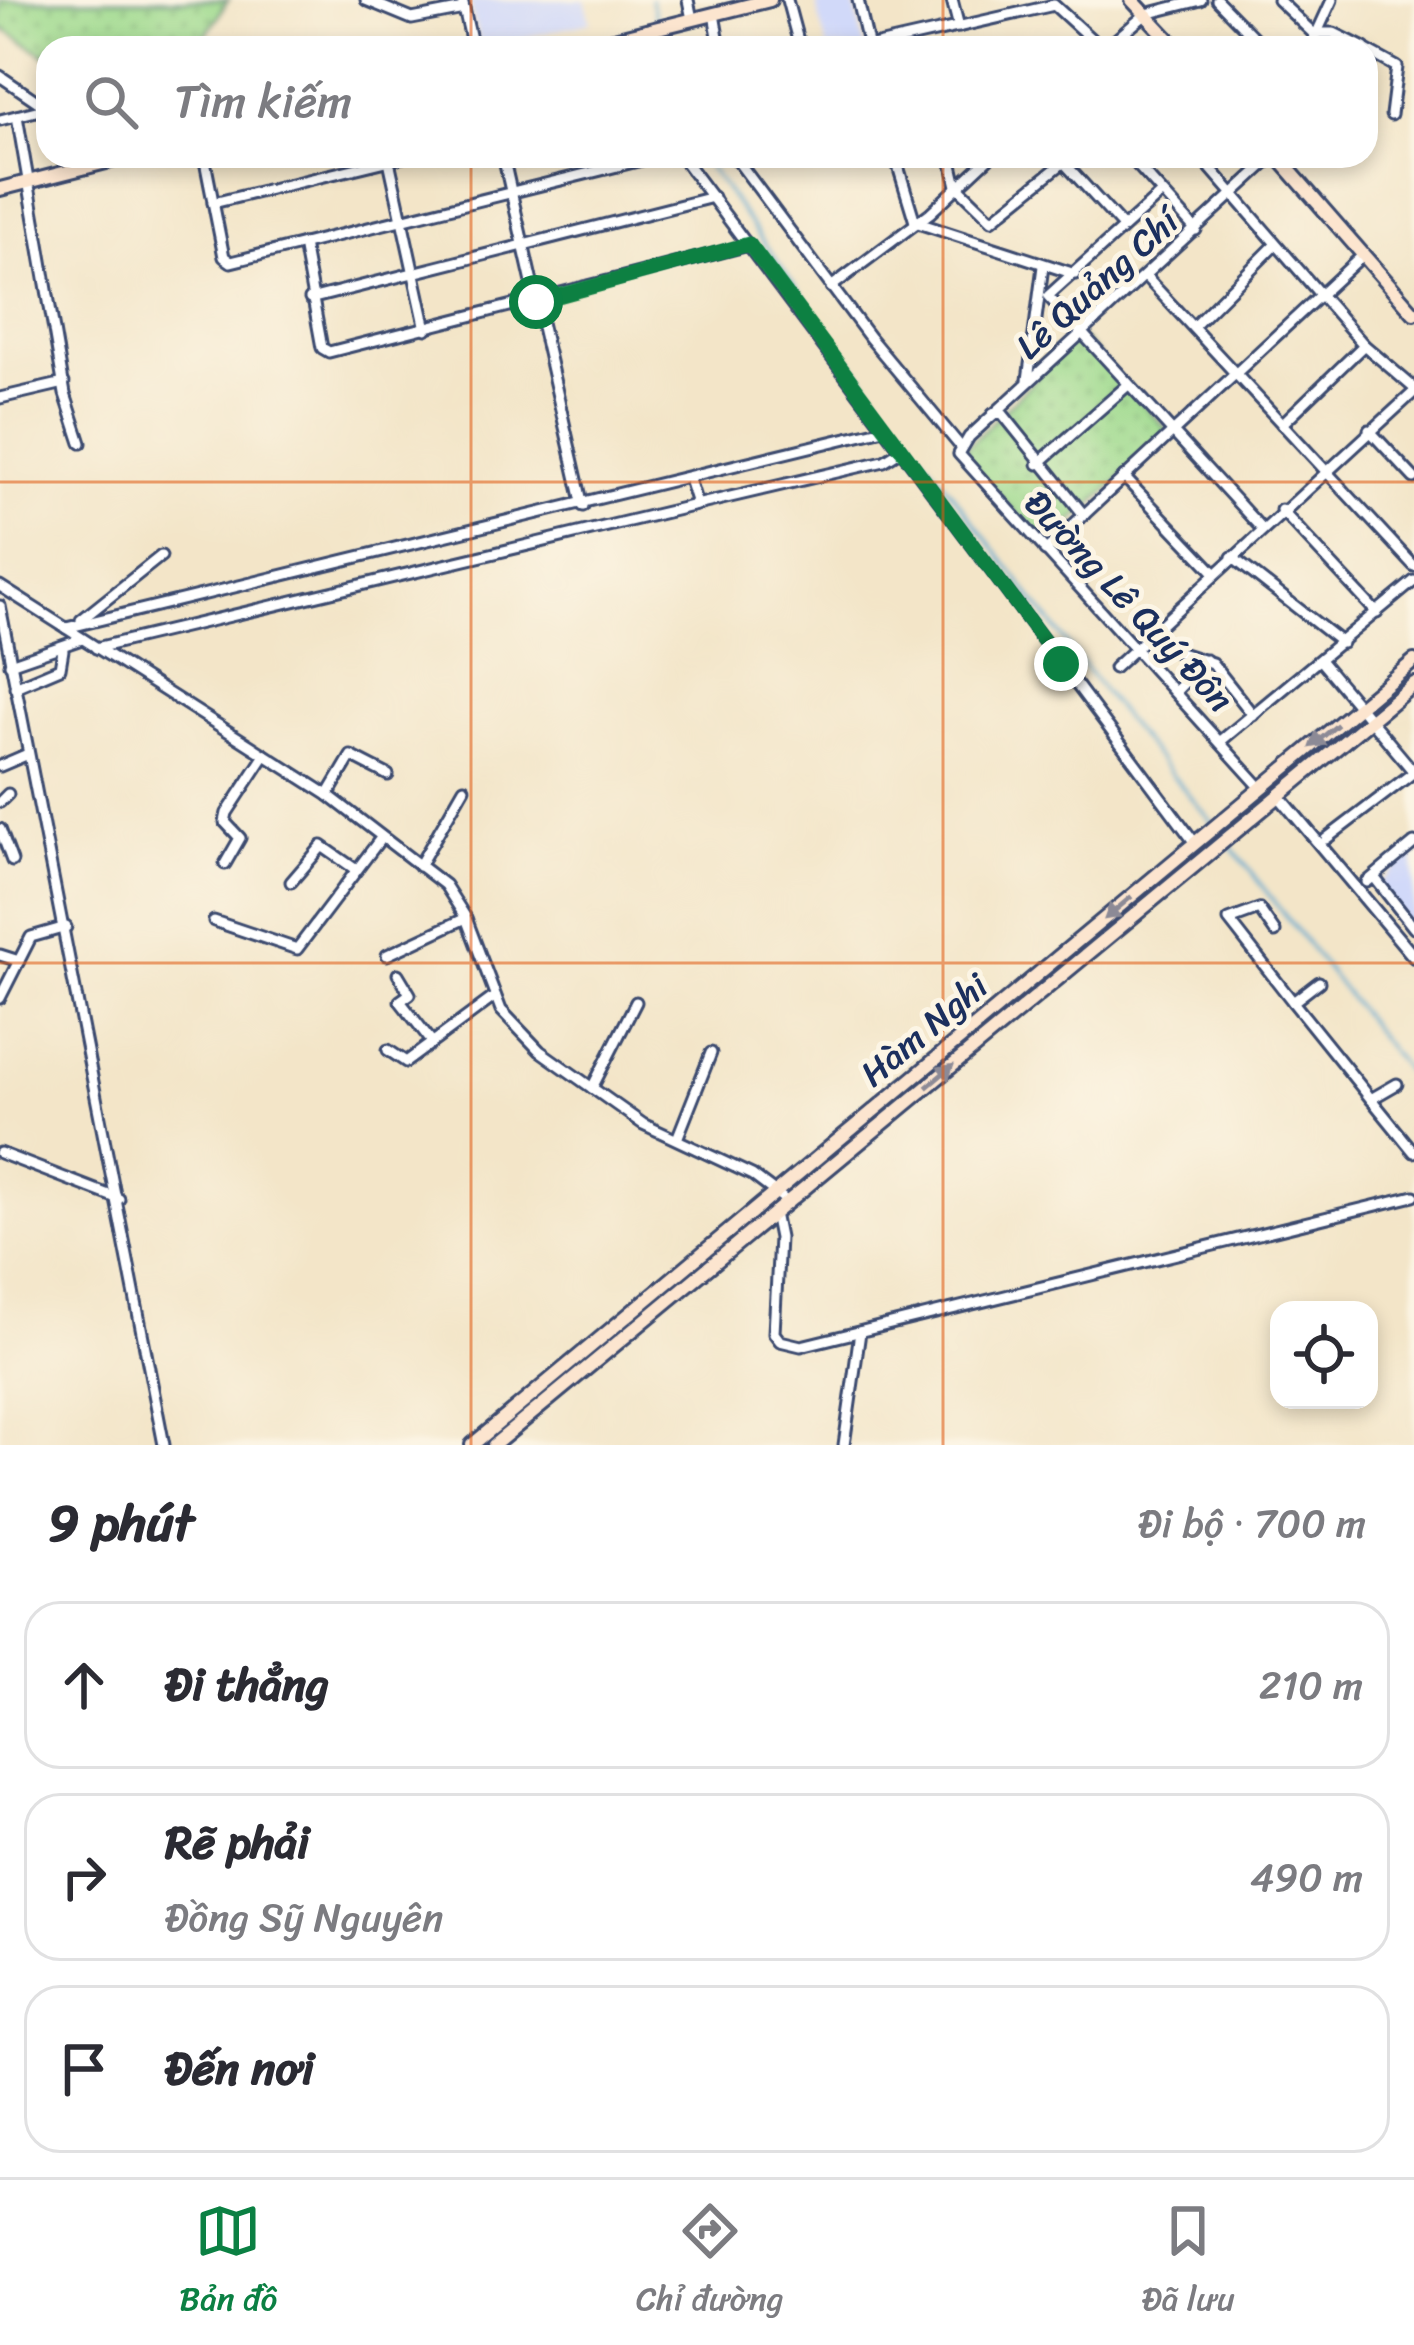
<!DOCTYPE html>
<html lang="vi">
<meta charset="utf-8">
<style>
:root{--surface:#fff;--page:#f2f2f3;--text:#2b2b33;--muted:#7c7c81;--line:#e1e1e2;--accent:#0b8043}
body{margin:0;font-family:Sriracha,sans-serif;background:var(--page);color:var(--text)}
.controls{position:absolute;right:36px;bottom:36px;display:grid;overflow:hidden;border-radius:24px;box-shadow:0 6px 18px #0003}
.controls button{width:108px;height:108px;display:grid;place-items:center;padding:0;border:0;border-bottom:3px solid var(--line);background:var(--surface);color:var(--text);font:60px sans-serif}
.stop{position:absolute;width:36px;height:36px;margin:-27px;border:9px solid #0b8043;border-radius:50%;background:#fff}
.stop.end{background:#0b8043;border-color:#fff;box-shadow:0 3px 12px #0008}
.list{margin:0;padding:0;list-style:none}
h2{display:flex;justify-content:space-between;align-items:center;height:156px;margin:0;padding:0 48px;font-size:51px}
h2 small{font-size:39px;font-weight:400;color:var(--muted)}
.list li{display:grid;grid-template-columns:78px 1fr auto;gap:36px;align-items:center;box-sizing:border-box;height:168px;margin:0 24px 24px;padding:0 24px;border:3px solid var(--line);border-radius:36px}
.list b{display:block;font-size:45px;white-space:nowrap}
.list p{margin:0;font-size:39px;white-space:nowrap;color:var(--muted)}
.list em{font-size:39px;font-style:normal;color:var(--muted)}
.icon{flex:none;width:66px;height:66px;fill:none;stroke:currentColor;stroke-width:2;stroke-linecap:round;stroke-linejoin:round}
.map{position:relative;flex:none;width:1414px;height:1445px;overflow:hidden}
.search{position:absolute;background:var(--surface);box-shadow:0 6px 18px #0003;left:36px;right:36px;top:36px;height:132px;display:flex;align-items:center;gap:30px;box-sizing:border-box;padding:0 42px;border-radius:36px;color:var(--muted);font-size:45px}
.sheet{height:732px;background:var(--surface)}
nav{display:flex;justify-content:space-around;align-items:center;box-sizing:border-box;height:168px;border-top:3px solid var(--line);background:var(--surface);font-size:33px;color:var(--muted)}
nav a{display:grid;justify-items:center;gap:6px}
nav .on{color:var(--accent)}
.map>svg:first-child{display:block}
</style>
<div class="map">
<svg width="1414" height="1445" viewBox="0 0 1414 1445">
<defs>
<pattern id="green-dots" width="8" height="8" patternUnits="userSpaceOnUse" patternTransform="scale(3)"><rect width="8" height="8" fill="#9fda8e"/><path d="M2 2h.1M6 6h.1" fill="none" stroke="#88bb7d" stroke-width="1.8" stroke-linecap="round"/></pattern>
</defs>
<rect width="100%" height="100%" fill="#fcf5e5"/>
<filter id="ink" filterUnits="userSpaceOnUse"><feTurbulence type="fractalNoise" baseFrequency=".00833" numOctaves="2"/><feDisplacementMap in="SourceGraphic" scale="24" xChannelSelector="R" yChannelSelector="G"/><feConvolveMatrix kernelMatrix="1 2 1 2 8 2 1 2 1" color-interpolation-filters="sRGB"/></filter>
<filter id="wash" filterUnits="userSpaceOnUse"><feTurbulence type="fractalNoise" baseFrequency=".004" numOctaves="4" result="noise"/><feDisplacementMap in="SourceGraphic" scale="48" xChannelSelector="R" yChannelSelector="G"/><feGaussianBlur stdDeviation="2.7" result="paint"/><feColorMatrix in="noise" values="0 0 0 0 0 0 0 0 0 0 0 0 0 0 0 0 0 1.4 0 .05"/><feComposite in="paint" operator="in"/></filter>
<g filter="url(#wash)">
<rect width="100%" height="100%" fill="#f3e5c8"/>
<g fill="#d1d9f9">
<polygon points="469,0 585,0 591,22 481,48"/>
<polygon points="832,0 853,0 865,48 827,48 816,5"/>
<polygon points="1414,851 1414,946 1374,889"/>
</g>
<g fill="url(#green-dots)" stroke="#5d8476" stroke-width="3">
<polygon points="0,0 228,0 198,48 48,48 48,57 0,27"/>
<polygon points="1079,335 1171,434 1045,546 961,453"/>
<polygon points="1354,720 1357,723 1106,930 1103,926"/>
</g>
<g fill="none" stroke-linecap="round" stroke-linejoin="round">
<g stroke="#55a7d0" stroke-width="3">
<polyline points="651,0 655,17"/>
<polyline points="660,41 662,48"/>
<polyline points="701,156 824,326 1134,731 1214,824"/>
<polyline points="1227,841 1414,1081"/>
</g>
</g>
</g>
<g filter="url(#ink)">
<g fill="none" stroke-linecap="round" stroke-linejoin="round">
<g stroke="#3b4a6e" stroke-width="15">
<g id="minor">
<polyline points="366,0 412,19 464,9"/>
<polyline points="462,0 473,48"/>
<polyline points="688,0 692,19"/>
<polyline points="787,0 800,48"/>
<polyline points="858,0 869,48"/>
<polyline points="952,0 959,27"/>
<polyline points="1217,0 1264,48"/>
<polyline points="1278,0 1313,33 1334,33 1364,48"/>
<polyline points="714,14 720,48"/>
<polyline points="646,30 650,48"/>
<polyline points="869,47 1054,5 1101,48"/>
<polyline points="288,48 301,45"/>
<polyline points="1106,48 1146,14 1201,0"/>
<polyline points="1310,48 1332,0"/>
<polyline points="1366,50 1397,67 1391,115"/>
<polyline points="0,76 47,108"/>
<polyline points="17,116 65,394 81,443"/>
<polyline points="0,120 48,108"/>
<polyline points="204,156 224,257 231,262 658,156"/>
<polyline points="388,156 426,329"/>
<polyline points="503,156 583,506"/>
<polyline points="681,156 1195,843"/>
<polyline points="734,156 870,338 960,446"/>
<polyline points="895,156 915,222"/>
<polyline points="950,156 957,186 992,220 1064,162"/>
<polyline points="1058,156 1122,226"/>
<polyline points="1129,156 1196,230"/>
<polyline points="1200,156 1364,345 1414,388"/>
<polyline points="1162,193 1048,296 1261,528"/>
<polyline points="213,203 407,156"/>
<polyline points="915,222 1075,274"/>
<polyline points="303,244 322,348 329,352 749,245"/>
<polyline points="1145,276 1414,566"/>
<polyline points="831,287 930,213 991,156"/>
<polyline points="310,299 713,197"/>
<polyline points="1193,327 1273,247"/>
<polyline points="1028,380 1043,266"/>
<polyline points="0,398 64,383"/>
<polyline points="993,414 1002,413 1084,515"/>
<polyline points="1282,424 1364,345"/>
<polyline points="1369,430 1414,478"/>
<polyline points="1038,464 1128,385"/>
<polyline points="1124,477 1215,573"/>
<polyline points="692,506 884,461 900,451"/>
<polyline points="1281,510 1377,613"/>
<polyline points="1045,551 1362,256"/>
<polyline points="1232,557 1342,643"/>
<polyline points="0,586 328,795 445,885 466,918 501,1010 540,1051 643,1124 752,1175 788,1202"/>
<polyline points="0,606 164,1445"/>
<polyline points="81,620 161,556"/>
<polyline points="66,628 884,429"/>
<polyline points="1153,632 1171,650 1212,663 1253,715"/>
<polyline points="96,648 692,506 696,501 689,479"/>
<polyline points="1320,660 1414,772"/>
<polyline points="10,664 82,639"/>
<polyline points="1114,668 1414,392"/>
<polyline points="15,687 60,668 63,650"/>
<polyline points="1177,690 1206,660"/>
<polyline points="1222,740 1414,581"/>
<polyline points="0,766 28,754"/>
<polyline points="1261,788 959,454 969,437 1274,156"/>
<polyline points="328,795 351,756 388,775"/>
<polyline points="0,802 8,794"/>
<polyline points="0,829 12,861"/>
<polyline points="1326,839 1414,772"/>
<polyline points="225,864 240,838 225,822 227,813 265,755"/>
<polyline points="419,866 464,788"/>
<polyline points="1374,877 1414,928"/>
<polyline points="291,882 322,846 355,869"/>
<polyline points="1367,882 1414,843"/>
<polyline points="214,921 297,949 381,838"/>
<polyline points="1275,932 1259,909 1229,920 1293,1002 1319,982"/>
<polyline points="0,955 19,961"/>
<polyline points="387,955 466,918"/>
<polyline points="398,974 410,994 400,1001 432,1042"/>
<polyline points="0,998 31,937 66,927"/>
<polyline points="1293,1002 1371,1099"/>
<polyline points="388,1050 406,1062 494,997"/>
<polyline points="1397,1084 1371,1099 1414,1152"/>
<polyline points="592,1088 636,1002"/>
<polyline points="677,1139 711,1053"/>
<polyline points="0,1153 119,1199"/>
<polyline points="774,1213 779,1238 774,1333 780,1341 801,1346 1414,1196"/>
<polyline points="844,1445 860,1332"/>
</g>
</g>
<g stroke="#3b4a6e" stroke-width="16">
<polyline id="tertiary" points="1279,796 1414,957"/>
</g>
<g stroke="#3b4a6e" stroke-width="18">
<g id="secondary">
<polyline points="1132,0 1177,48"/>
<polyline points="578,48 770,0"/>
<polyline points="1277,156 1414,313"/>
<polyline points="0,189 130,156"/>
<polyline points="472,1445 1414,661"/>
<polyline points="494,1445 1414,684"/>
</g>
</g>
<use href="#minor" stroke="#fff" stroke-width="9"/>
<use href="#tertiary" stroke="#fff" stroke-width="10"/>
<use href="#secondary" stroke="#fce5cf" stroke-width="12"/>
</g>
<defs><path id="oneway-solid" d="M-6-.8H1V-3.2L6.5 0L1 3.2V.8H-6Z" transform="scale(3)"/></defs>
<g fill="#8c8a96">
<use href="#oneway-solid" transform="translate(1324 736) rotate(140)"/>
<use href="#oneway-solid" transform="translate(1118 908) rotate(140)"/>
<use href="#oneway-solid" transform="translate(940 1076) rotate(-40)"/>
</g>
</g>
<g fill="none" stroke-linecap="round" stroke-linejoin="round" filter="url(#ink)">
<polyline stroke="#0b8043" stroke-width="15" points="536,302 749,244 1061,664"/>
</g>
<path fill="none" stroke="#de5710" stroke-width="3" stroke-opacity="0.55" d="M 471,0 L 471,48M 943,0 L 943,48M 471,156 L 471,1445M 943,156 L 943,1445M 0,482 L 1414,482M 0,963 L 1414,963"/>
<g text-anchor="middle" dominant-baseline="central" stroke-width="10" stroke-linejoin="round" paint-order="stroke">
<g font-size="36" fill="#1b2f5e" stroke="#fcf5e5">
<text transform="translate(1097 284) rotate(-42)">Lê Quảng Chí</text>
<text transform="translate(1129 601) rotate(47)">Đường Lê Quý Đôn</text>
<text transform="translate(924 1030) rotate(-40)">Hàm Nghi</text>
</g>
</g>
</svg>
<div class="controls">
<button><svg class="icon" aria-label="locate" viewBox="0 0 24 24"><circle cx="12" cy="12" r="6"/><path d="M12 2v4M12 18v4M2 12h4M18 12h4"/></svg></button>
</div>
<div class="stop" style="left:536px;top:302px"></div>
<div class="stop end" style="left:1061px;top:664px"></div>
<div class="search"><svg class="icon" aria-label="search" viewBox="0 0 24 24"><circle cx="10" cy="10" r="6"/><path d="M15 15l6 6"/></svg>Tìm kiếm</div>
</div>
<section class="sheet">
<h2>9 phút<small>Đi bộ · 700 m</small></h2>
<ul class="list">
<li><svg class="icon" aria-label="ahead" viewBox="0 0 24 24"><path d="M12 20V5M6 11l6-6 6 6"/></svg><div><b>Đi thẳng</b></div><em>210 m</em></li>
<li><svg class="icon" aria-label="right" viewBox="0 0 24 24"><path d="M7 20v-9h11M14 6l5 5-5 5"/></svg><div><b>Rẽ phải</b><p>Đồng Sỹ Nguyên</p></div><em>490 m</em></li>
<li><svg class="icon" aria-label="arrive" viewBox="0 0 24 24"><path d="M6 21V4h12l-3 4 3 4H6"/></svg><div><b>Đến nơi</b></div></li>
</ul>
</section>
<nav>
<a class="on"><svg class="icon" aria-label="map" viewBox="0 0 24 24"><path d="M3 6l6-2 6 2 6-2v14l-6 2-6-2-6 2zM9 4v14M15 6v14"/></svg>Bản đồ</a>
<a><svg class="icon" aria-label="directions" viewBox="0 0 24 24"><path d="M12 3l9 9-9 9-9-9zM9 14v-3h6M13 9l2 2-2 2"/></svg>Chỉ đường</a>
<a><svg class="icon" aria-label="saved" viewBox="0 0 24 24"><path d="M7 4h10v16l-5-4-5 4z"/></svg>Đã lưu</a>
</nav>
